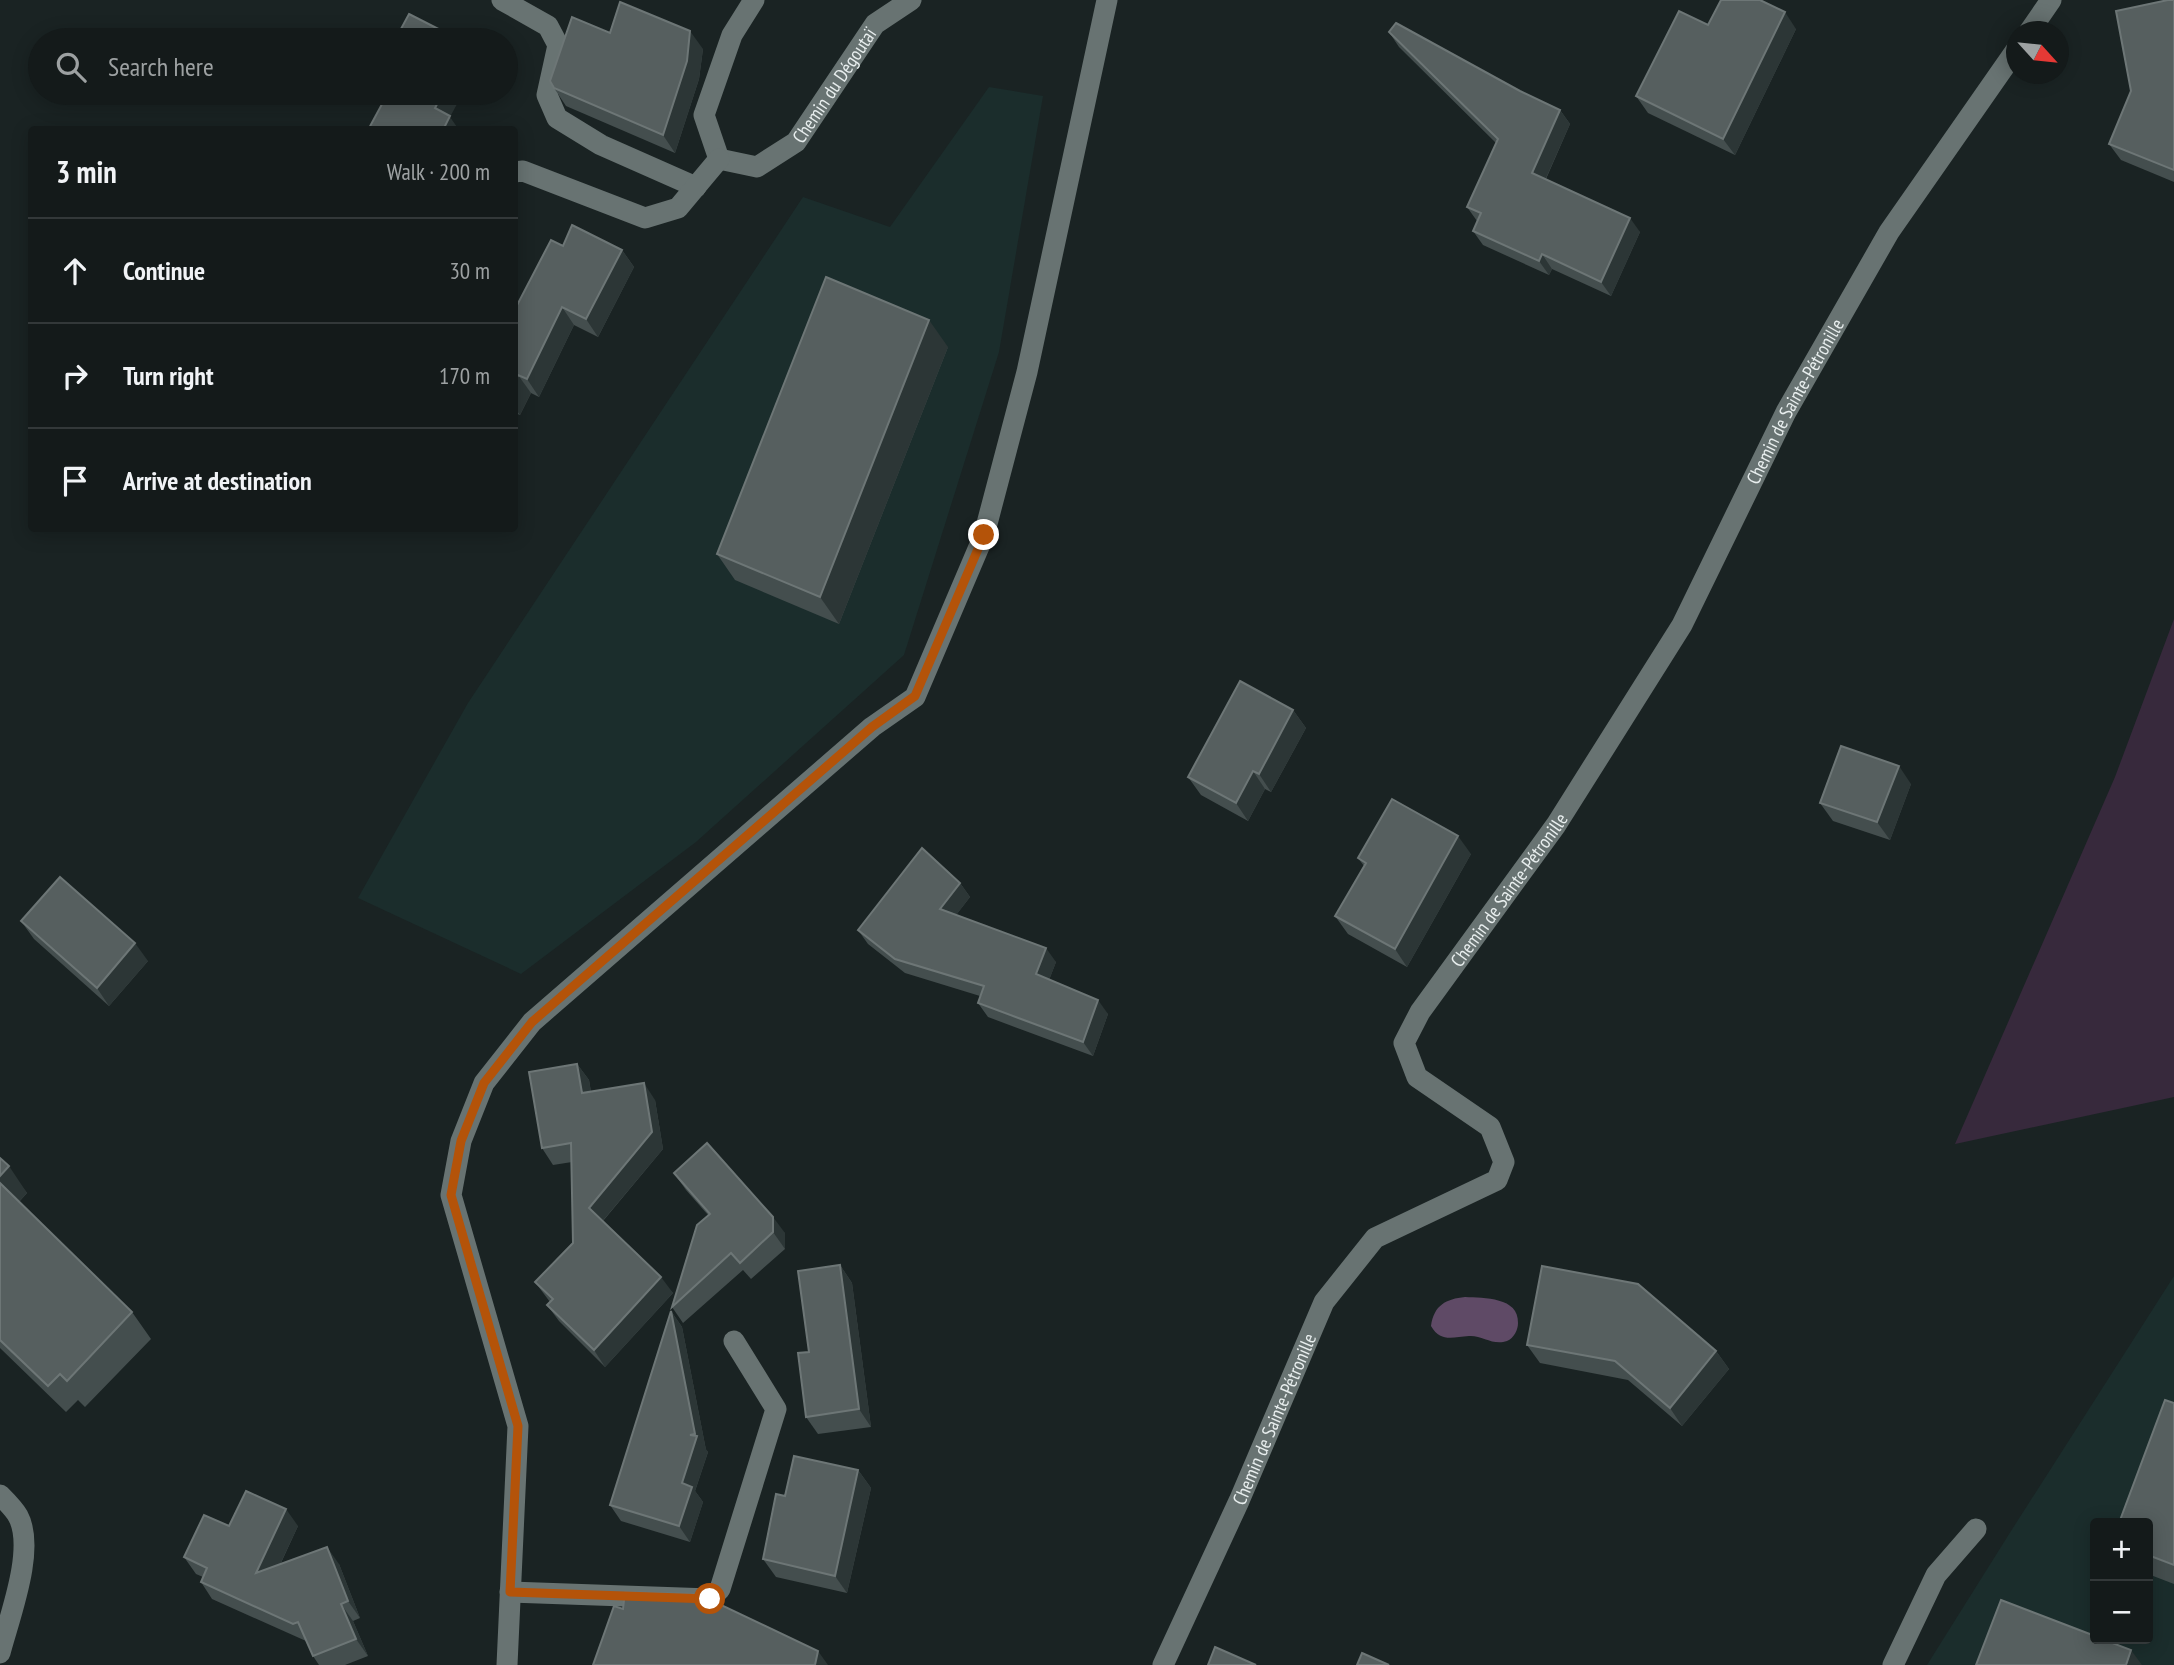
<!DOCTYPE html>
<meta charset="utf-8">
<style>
:root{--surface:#141a1a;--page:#212727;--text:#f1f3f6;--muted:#9da1a2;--line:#333839}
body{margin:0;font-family:"PT Sans Narrow",sans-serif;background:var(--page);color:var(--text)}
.controls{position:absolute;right:21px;bottom:21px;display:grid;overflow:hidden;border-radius:7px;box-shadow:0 4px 18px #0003}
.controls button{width:63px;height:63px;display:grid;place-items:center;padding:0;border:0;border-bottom:2px solid var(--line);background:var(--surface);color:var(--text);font:35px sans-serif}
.compass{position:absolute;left:2006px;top:21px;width:63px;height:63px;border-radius:50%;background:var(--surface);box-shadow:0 4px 18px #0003;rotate:117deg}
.stop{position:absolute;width:21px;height:21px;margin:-16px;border:5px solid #b45309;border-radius:50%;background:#fff}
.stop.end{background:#b45309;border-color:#fff;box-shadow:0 2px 7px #0008}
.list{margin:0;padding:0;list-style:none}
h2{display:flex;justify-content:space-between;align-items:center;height:91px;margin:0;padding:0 28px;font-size:30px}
h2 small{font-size:23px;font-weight:400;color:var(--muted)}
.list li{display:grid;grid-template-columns:46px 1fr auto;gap:21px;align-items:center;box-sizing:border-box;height:105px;padding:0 28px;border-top:2px solid var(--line)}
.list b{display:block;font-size:26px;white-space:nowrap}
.list em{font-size:23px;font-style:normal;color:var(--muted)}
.icon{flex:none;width:38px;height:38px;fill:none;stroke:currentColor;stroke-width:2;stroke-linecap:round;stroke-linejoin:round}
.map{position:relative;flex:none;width:2174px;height:1665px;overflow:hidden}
.search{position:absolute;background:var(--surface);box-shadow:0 4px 18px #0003;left:28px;top:28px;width:490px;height:77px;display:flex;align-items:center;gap:18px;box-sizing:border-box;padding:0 24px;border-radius:38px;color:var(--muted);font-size:26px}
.panel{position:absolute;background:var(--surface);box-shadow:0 4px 18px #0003;left:28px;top:126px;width:490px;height:406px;border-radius:7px}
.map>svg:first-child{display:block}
</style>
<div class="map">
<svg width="2174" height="1665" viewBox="0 0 2174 1665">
<rect width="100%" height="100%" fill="#1a2323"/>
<g fill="#1b2d2c" fill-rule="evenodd">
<polygon points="989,87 1043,96 999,352 904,655 696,842 521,974 358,898 468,703 803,197 890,227"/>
<path d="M 2174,1276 L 2174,1665 L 1927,1665 L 2011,1531 ZM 2095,1523 L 2148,1523 L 2148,1639 L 2095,1639 Z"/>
</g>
<polygon fill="#37293c" points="2174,619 2174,1097 1955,1144 2115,777"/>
<path fill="#5f4a66" d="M 1465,1297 C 1484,1298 1519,1297 1518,1323 C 1518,1330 1514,1338 1507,1341 C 1493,1346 1482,1335 1469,1336 C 1453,1337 1441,1343 1431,1326 C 1434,1305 1446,1299 1465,1297 Z"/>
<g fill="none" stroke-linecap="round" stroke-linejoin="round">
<g stroke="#687372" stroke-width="21">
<polyline points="502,0 548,26 558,45 547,95 557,118 601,145 696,187"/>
<path id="s1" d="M 754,0 L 732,35 L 704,115 L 719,159 L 757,167 L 796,142 L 875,24 L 911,0"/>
<polyline points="2029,32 2051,0"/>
<polyline points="514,172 523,171 645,218 678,208 719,159"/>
<path d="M 0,1495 C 6,1501 14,1509 18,1516 C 36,1549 9,1618 0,1653"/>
<polyline points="510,1592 710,1599 720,1589 776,1409 734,1341"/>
<polyline points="507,1665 518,1426 451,1195 461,1141 484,1083 532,1022 872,727 915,697 984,535 1027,372 1107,0"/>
<path id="s2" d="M 1163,1665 L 1239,1501 L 1324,1302 L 1375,1238 L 1497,1180 L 1504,1162 L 1490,1127 L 1417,1077 L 1404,1043 L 1420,1012 L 1556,825 L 1682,625 L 1786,412 L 1889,232 L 2016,50"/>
<polyline points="1893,1665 1936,1575 1976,1529"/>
</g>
</g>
<g fill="#444e4e">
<polygon points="2174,0 2174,182 2121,160 2109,144"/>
<polygon points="1708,25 1796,29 1735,155 1648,113 1636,96"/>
<polygon points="1389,32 1560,110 1570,124 1546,179 1640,232 1611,296 1552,269 1549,275 1483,245 1473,231 1477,221 1467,207 1496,143 1399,47"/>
<polygon points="610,33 703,49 699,79 675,153 566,106 554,88"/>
<polygon points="563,246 622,250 634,267 598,337 574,325 539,397 531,393 520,415 515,413 514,414 514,311"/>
<polygon points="948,347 839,624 735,580 717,554"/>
<polygon points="1293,710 1306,728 1271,792 1265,789 1248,821 1201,795 1188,777"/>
<polygon points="1911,784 1890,840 1833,821 1820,803"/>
<polygon points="1471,854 1407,967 1348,934 1335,916 1364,866 1358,858"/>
<polygon points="960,883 970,897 956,915 1056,962 1049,980 1108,1014 1093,1056 988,1017 978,1003 980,996 905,973 868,944 858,930"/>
<polygon points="21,921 148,961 109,1006 34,939"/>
<polygon points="577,1064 589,1080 591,1092 655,1100 663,1149 603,1221 673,1293 605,1367 559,1321 547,1305 550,1302 535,1282 573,1243 572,1162 553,1165 542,1148"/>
<polygon points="0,1158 27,1193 19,1202 132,1312 151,1339 85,1407 78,1400 66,1412 0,1348"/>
<polygon points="674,1173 785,1233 785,1249 751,1279 743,1270 683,1323 672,1307 708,1215 686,1190"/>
<polygon points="840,1265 852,1283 871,1427 818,1434 806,1417"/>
<polygon points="671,1311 682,1327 706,1450 708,1452 695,1491 703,1502 690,1542 621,1521 610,1505"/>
<polygon points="1527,1345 1716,1351 1729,1369 1682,1426 1628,1380 1540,1363"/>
<polygon points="2174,1403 2174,1584 2148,1574 2148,1523"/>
<polygon points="858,1470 871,1488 847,1593 776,1577 763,1559 785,1496"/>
<polygon points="229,1526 298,1526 280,1565 339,1564 360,1618 353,1621 368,1656 345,1665 319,1665 313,1656 306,1641 212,1599 201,1582 203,1577 196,1574 184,1557"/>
</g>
<g fill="#2c3636">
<polygon points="1785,12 1796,29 1735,155 1723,139"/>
<polygon points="690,31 703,49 699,79 675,153 663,135"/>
<polygon points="443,93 463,93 450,117 459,130 443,130 435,108"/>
<polygon points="1560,110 1570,124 1542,187 1532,173"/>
<polygon points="1630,218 1640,232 1611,296 1601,282"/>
<polygon points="622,250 634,267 598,337 586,319"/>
<polygon points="1542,254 1552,269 1549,275 1539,261"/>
<polygon points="562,307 574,325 539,397 527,379"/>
<polygon points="929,320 948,347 839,624 820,597"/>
<polygon points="518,375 531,393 520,415 514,407 514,384"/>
<polygon points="1293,710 1306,728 1271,792 1259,774"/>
<polygon points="1899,766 1911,784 1890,840 1877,822"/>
<polygon points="1253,771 1265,789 1248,821 1236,803"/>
<polygon points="1458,836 1471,854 1407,967 1395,949"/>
<polygon points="960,883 970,897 950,923 940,909"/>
<polygon points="135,943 148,961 109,1006 97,988"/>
<polygon points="1046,948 1056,962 1046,988 1036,974"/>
<polygon points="1098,1000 1108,1014 1093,1056 1083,1042"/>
<polygon points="577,1064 589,1080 594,1110 582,1093"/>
<polygon points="644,1083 655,1100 663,1149 600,1224 589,1208"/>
<polygon points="9,1166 27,1193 15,1206 0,1185 0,1176"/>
<polygon points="773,1217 785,1233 785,1249 773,1232"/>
<polygon points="840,1265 852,1283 871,1427 859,1409"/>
<polygon points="661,1277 673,1293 605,1367 594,1350"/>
<polygon points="671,1311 682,1327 706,1450 695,1434"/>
<polygon points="1716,1351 1729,1369 1682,1426 1670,1408"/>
<polygon points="697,1436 708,1452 695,1491 703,1502 690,1542 679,1526 682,1483"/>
<polygon points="858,1470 871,1488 847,1593 835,1576"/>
<polygon points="286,1509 298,1526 268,1590 256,1573"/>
<polygon points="327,1547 339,1564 360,1618 348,1601"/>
<polygon points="341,1604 353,1621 368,1656 356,1639"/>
<polygon points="2131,1650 2142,1665 2126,1665"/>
<polygon points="818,1651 828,1665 815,1665"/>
</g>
<g fill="#565f5f" stroke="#6d7676" stroke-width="2">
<polygon points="1721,0 1760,0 1785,12 1723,139 1636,96 1679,11 1708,25"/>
<polygon points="2168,0 2174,0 2174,170 2109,144 2131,91 2116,11"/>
<polygon points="620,2 690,31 687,61 663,135 554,88 550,81 572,17 610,33"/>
<polygon points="409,14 460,40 395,40"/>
<polygon points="1396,23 1520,91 1560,110 1532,173 1630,218 1601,282 1542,254 1539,261 1473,231 1481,213 1467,207 1498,139 1389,32"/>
<polygon points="388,93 443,93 435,108 450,116 443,130 368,130"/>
<polygon points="572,225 622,250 586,319 562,307 527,379 518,375 514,384 514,311 551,240 563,246"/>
<polygon points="826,277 929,320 820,597 717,554"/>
<polygon points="1240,681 1293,710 1259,774 1253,771 1236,803 1188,777"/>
<polygon points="1841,746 1899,766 1877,822 1820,803"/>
<polygon points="1392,799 1458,836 1395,949 1335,916 1366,863 1358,858"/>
<polygon points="922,848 960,883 940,909 1046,948 1036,974 1098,1000 1083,1042 978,1003 984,986 895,959 858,930"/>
<polygon points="60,877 135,943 97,988 21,921"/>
<polygon points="577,1064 582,1093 644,1083 652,1132 589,1208 661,1277 594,1350 547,1305 553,1299 535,1282 573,1243 571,1143 542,1148 529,1072"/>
<polygon points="707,1143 773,1217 773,1232 740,1263 731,1253 672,1307 697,1225 710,1214 674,1173"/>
<polygon points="0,1158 9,1166 0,1176"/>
<polygon points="0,1183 132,1312 67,1381 60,1374 48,1386 0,1340"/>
<polygon points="840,1265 859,1409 806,1417 798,1353 809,1352 798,1271"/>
<polygon points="1542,1266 1638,1284 1716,1351 1670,1408 1615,1361 1527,1345"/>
<polygon points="671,1311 695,1434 690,1435 697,1436 682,1483 692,1487 679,1526 610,1505"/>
<polygon points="2165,1400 2174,1403 2174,1565 2148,1555 2148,1523 2119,1523"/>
<polygon points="794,1456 858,1470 835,1576 763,1559 776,1494 785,1496"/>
<polygon points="246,1491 286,1509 256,1573 327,1547 348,1601 341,1604 356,1639 313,1656 298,1622 293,1624 201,1582 207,1568 184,1557 204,1515 229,1526"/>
<polygon points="625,1592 698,1594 818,1651 815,1665 593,1665 614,1606 623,1609"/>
<polygon points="2001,1600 2095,1636 2095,1639 2102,1639 2131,1650 2126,1665 1976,1665"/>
<polygon points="1215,1647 1256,1665 1208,1665"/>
<polygon points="1362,1653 1389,1665 1357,1665"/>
</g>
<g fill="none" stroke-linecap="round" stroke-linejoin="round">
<polyline stroke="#b45309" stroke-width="9" points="710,1599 510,1592 518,1426 451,1195 461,1141 484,1083 532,1022 872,727 915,696 984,535"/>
</g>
<g text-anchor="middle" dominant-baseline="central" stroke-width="7" stroke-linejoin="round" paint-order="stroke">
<g font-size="19" fill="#e8eeee" stroke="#111a19">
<text stroke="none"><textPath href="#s1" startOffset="326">Chemin du Dégoutaï</textPath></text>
<text stroke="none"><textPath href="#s2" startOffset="1549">Chemin de Sainte-Pétronille</textPath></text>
<text stroke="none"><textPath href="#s2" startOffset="982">Chemin de Sainte-Pétronille</textPath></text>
<text stroke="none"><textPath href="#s2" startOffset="270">Chemin de Sainte-Pétronille</textPath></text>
</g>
</g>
</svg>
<div class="controls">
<button>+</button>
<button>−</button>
</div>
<svg class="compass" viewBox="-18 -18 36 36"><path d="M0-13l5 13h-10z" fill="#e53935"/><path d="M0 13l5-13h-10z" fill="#9da1a2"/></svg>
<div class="stop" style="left:710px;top:1599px"></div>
<div class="stop end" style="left:984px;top:535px"></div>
<div class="search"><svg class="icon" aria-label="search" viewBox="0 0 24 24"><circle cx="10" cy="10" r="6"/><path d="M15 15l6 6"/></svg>Search here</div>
<section class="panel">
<h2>3 min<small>Walk · 200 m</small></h2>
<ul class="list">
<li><svg class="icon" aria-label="ahead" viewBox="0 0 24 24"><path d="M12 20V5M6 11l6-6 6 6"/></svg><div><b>Continue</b></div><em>30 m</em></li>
<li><svg class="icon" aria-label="right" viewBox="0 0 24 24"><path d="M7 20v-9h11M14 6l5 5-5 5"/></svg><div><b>Turn right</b></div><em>170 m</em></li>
<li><svg class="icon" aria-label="arrive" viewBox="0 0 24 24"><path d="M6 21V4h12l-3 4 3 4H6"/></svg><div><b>Arrive at destination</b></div></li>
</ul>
</section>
</div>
